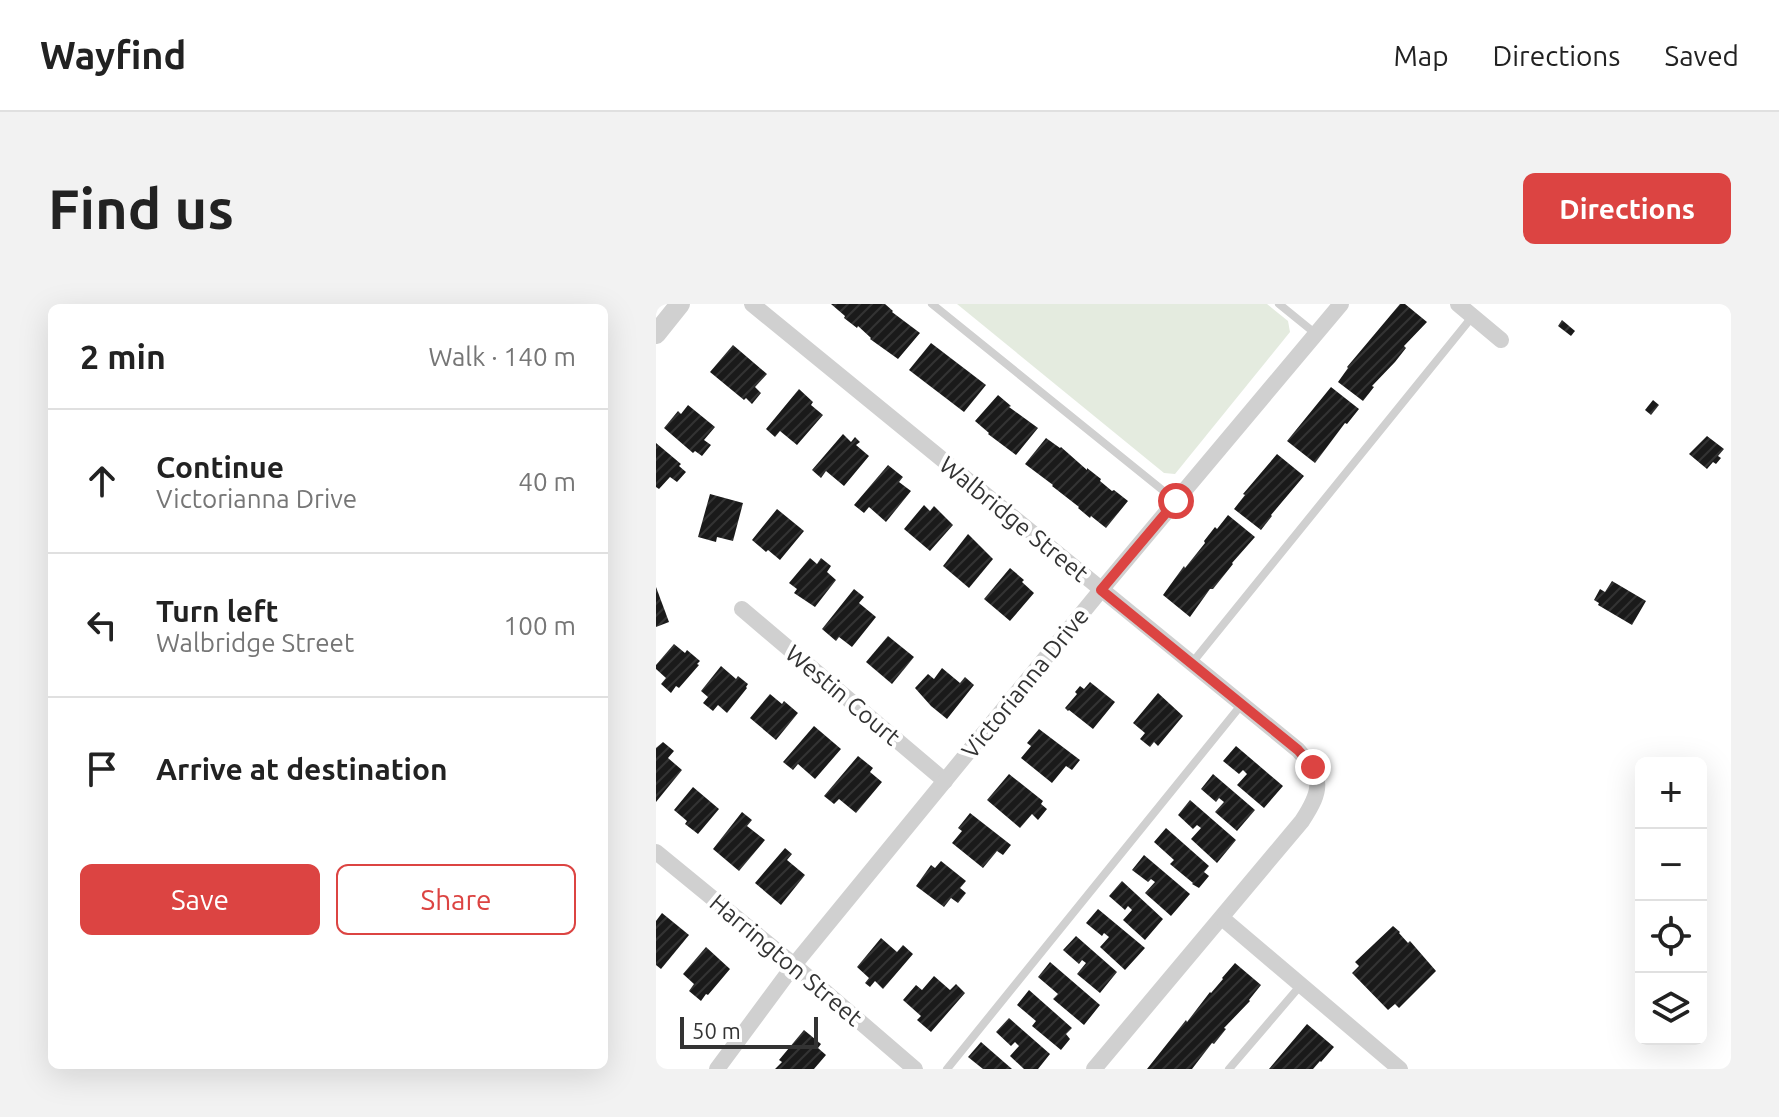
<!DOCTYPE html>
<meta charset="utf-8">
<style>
:root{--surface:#fff;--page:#f2f2f2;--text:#222;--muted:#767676;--line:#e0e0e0;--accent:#dc4442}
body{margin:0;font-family:Ubuntu,sans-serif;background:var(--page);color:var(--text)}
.controls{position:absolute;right:24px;bottom:24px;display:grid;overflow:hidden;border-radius:12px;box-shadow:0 8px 32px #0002}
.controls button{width:72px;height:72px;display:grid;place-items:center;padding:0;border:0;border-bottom:2px solid var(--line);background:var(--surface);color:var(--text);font:40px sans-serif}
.scale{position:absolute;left:24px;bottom:20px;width:138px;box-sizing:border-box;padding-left:8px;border:4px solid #333;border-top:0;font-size:22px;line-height:28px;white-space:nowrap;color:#333;-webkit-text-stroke:6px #fff;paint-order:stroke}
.stop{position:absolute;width:24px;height:24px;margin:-18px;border:6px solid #dc4442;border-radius:50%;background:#fff}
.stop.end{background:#dc4442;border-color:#fff;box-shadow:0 2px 8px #0008}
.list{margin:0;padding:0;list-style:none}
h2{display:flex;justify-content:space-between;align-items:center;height:104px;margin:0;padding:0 32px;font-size:34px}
h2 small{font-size:26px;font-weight:400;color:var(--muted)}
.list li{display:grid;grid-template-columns:52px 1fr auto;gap:24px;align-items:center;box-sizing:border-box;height:144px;padding:0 32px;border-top:2px solid var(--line)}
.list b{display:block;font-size:30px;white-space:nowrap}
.list p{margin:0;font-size:26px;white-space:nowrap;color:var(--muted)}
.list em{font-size:26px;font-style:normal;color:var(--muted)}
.actions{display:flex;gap:16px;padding:24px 32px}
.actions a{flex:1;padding:18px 0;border:2px solid var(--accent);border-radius:12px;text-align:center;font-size:28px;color:var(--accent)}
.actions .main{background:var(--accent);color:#fff}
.icon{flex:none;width:44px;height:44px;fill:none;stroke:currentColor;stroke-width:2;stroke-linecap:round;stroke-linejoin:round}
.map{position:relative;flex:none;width:1075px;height:765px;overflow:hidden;border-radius:12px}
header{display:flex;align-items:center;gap:48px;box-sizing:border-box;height:112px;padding:0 40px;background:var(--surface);border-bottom:2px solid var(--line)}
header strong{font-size:38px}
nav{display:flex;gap:44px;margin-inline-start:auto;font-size:28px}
.intro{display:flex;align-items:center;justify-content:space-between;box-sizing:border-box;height:192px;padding:0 48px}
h1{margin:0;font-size:56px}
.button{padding:20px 36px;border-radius:12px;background:var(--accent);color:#fff;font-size:28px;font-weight:700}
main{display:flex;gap:48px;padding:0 48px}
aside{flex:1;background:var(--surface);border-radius:12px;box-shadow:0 8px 32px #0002}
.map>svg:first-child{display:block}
</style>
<header>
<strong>Wayfind</strong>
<nav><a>Map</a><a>Directions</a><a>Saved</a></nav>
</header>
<div class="intro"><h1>Find us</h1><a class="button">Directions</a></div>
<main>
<aside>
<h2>2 min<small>Walk · 140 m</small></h2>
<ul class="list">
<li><svg class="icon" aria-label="ahead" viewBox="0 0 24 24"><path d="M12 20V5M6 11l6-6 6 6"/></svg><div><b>Continue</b><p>Victorianna Drive</p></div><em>40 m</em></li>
<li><svg class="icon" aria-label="left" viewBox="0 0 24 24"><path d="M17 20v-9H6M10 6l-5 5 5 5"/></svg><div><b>Turn left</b><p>Walbridge Street</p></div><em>100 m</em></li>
<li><svg class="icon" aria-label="arrive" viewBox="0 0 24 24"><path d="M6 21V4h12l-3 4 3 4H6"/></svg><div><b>Arrive at destination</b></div></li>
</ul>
<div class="actions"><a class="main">Save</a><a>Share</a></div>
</aside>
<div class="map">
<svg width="1075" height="765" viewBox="0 0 1075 765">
<defs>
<pattern id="building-hatch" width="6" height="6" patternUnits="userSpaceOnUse" patternTransform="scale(2)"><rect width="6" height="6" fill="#1a1a1a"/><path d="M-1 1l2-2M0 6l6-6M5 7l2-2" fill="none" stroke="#333"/></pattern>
</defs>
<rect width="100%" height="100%" fill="#fff"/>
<polygon fill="#e4ebdf" points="301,0 611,0 632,17 634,28 519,170 508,169"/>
<g fill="url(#building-hatch)">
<polygon points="175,0 229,0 237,7 236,8 264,29 242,55 214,35 215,34 202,22 201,24 188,14 189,12"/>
<polygon points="744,0 749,0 771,18 748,42 750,44 739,58 716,82 718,83 707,97 682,78 692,64 691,63"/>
<polygon points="906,16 919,27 915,32 902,22"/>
<polygon points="275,39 330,81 308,108 253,66"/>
<polygon points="77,41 111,70 99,83 105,89 96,100 90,94 88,96 54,68"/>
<polygon points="675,83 703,105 691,120 689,119 659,159 631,137"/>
<polygon points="143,85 157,98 155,101 167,111 141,141 124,127 119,133 110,125"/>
<polygon points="342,91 355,102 353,103 382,124 360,151 332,130 333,129 319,117"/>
<polygon points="997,96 1003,101 995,111 989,106"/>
<polygon points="32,101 59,123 48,136 55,141 46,152 39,147 37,149 8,124 22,107 25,110"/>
<polygon points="187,130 195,138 199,133 204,138 200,141 213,152 188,182 170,167 165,174 156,166"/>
<polygon points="1051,132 1068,145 1062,152 1065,154 1060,160 1057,158 1051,165 1033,150"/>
<polygon points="390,134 404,144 405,143 431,166 431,164 445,175 444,177 456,187 458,186 472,197 450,224 435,212 434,214 422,204 423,203 396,182 397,181 369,160"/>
<polygon points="0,139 25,160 23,162 30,168 21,178 14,173 3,185 0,183"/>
<polygon points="621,150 648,172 615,211 616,212 605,226 578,205 589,191 587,190"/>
<polygon points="232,161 247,173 243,178 255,187 230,218 213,203 208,209 198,201"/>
<polygon points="54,190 87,199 77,237 61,233 60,238 42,233"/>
<polygon points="268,201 274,207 278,202 297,221 274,247 248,225"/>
<polygon points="121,205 148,227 124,256 112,246 110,248 96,236"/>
<polygon points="572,211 599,233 576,259 577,260 557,285 554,285 534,313 507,291 528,262 529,264 549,239 548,237 559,223 561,225"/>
<polygon points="312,230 337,255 313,284 287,262"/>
<polygon points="154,254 161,260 165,254 175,262 171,268 180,276 159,303 138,289 141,285 133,279"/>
<polygon points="354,264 368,276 366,278 378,289 354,317 328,295"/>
<polygon points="956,277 990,297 976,321 942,301 943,299 938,296 944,285 949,288"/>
<polygon points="0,283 13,318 0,323"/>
<polygon points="198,285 208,293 203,299 220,313 196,343 183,333 180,337 166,325"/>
<polygon points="232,332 258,353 236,380 210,358"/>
<polygon points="18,340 29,349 31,346 44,357 41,360 43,361 23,384 20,382 15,389 5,380 10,374 0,365 0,361"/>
<polygon points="65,362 80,375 82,372 92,380 90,383 91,384 71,409 62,401 57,407 47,399 52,393 45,387"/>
<polygon points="286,364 304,379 309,373 318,381 291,415 275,402 259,384 272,370 278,375"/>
<polygon points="434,378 459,398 437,425 413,406 412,407 409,404 421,390 419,388 424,382 428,385"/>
<polygon points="502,389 527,412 502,442 498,438 494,443 484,435 489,429 477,419"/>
<polygon points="114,390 126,400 128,397 142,409 120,436 94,414"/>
<polygon points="158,422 185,445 159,475 142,460 137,466 127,458"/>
<polygon points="383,425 424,456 416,466 410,462 396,479 365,454 375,442 371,439"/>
<polygon points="7,438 18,447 12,454 26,466 0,498 0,444"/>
<polygon points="580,442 627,482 608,504 581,481 591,470 587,466 583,470 567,457"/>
<polygon points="202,452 217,464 214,468 226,478 200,509 183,495 178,500 168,492"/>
<polygon points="353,470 387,497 385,500 391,505 382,516 376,510 364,524 331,496"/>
<polygon points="557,470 599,506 581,527 559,508 568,498 563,494 560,498 545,485"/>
<polygon points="37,483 63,505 42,530 29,520 31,517 18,506"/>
<polygon points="534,496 580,536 561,559 535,535 545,524 541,521 537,525 522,511"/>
<polygon points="86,508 96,516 91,522 109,536 83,567 57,545"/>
<polygon points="314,509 355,541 347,551 341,547 327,564 296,539 306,527 302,524"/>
<polygon points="510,524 553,562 548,568 553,572 543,584 536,580 537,579 514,560 518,556 498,538"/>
<polygon points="129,544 136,550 131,556 149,571 125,601 99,579"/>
<polygon points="488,551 534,590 515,612 489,589 499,578 495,575 492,578 476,566"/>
<polygon points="285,557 310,577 304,584 310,589 302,599 295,594 288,603 260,582 275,561 279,564"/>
<polygon points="466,577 507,615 489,636 467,616 476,606 472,602 469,606 453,592"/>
<polygon points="442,605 489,644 469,666 444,643 453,633 448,629 446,632 430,619"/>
<polygon points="6,609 33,631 5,665 0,661 0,617"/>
<polygon points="737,622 744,628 743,629 752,639 754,637 780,667 743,704 739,700 732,706 696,669 703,662 699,658"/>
<polygon points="420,632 461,668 444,689 421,670 430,659 426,656 423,660 407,646"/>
<polygon points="225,634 241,648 247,641 257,650 227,685 219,677 214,683 209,679 213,674 201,663"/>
<polygon points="50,643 74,665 52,691 50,690 45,697 33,687 38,680 27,670"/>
<polygon points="394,658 444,701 428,721 397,695 402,690 382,673"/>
<polygon points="579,659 605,681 593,696 594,697 568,724 570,725 558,740 556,739 536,765 491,765 530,716 531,718 554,688 555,689 567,675 566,674"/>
<polygon points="278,672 294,686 300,680 309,689 275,728 261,716 265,712 247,696 260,681 266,686"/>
<polygon points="373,686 416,724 410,730 414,735 405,746 376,722 380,717 361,701"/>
<polygon points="353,714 394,750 382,765 368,765 354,752 363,742 359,738 355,742 340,728"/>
<polygon points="651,720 678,743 665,758 664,757 657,765 613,765"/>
<polygon points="148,726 165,740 162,744 170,751 158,765 119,765 126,758 123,756"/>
<polygon points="325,738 356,765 327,765 312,753"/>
</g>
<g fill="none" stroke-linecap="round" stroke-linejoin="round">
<g stroke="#d0d0d0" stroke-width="8">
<polyline points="276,0 520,197"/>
<polyline points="623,0 660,30"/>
<polyline points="536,359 816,13"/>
<polyline points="291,765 586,400"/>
<polyline points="573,765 644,682"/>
</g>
<g stroke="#d0d0d0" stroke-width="16">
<path d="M 96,0 L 642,446 C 667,474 667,485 646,517 L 438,765"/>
<polyline points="802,0 845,36"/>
<polyline points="86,305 289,477"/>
<polyline points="0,548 138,661 259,765"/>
<polyline points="566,614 744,765"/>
<polyline points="61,765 138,661 445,286 685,0"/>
</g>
<polyline stroke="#d0d0d0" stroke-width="20" points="0,30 24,0"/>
</g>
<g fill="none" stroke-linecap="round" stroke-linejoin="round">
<polyline stroke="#dc4442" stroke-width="10" points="520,197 445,286 642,446 657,463"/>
</g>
<g text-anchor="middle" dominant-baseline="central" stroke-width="8" stroke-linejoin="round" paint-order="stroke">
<g font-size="24" fill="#333" stroke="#fff">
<text transform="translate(358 215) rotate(39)">Walbridge Street</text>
<text transform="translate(369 379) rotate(-51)">Victorianna Drive</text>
<text transform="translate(187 391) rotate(40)">Westin Court</text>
<text transform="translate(130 656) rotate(40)">Harrington Street</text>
</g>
</g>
</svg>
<div class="controls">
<button>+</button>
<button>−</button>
<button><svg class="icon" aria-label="locate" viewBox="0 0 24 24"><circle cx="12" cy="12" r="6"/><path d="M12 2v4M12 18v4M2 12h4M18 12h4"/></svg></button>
<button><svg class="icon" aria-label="layers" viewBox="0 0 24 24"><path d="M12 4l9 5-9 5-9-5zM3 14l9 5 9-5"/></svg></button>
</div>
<div class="scale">50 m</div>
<div class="stop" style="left:520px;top:197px"></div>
<div class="stop end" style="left:657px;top:463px"></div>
</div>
</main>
